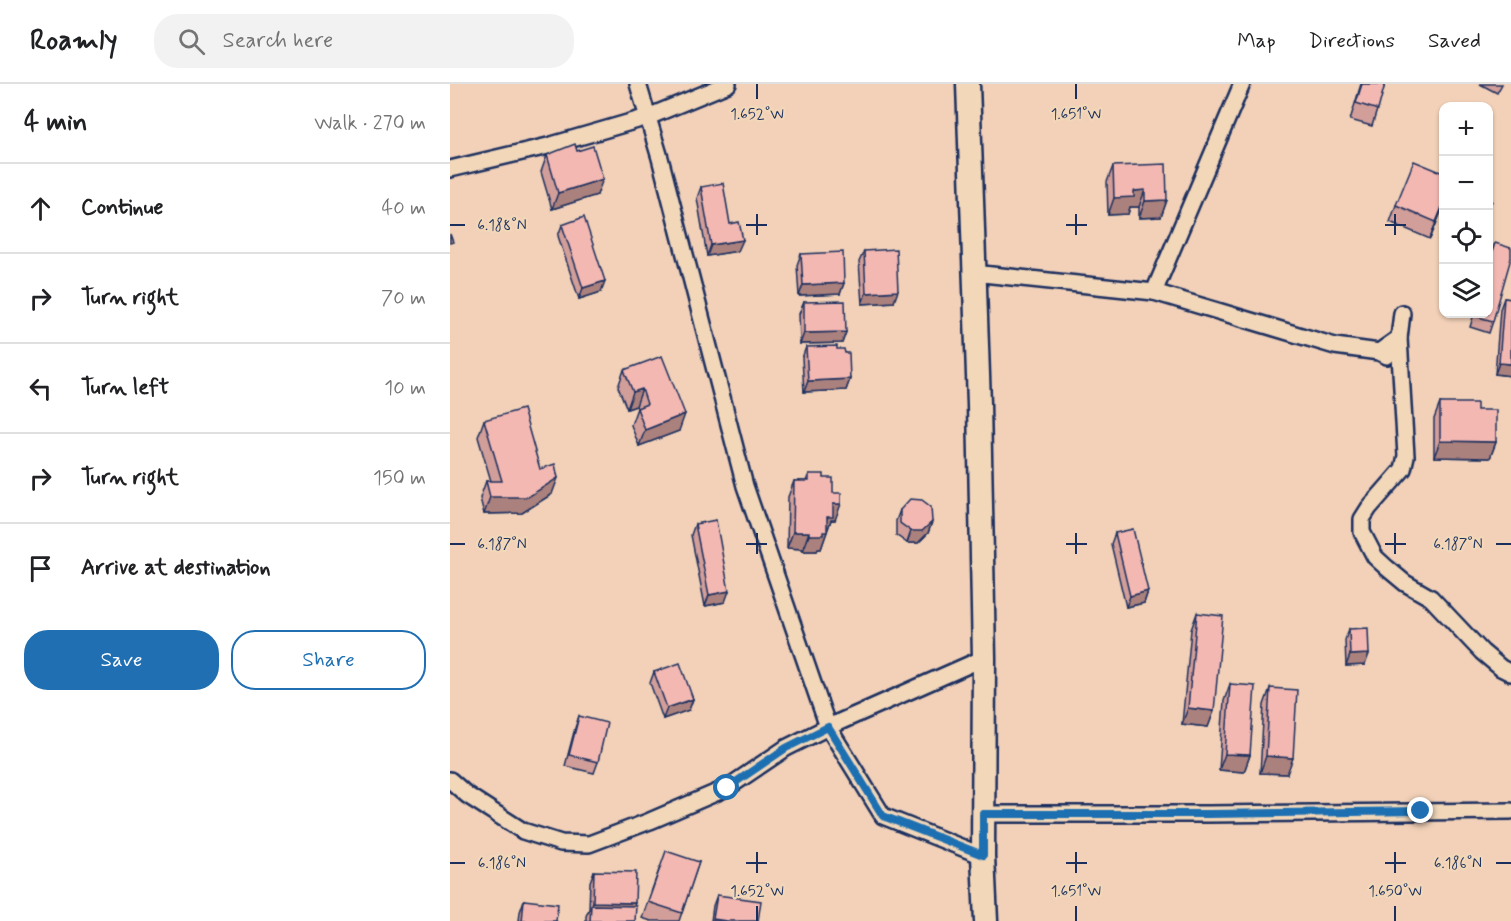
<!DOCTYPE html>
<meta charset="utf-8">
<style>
:root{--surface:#fff;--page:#f2f2f2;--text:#202124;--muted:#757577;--line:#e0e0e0;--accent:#1f6fb2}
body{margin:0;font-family:Mynerve,sans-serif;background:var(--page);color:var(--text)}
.controls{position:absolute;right:18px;top:18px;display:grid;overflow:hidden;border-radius:12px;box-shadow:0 2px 4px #0004}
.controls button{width:54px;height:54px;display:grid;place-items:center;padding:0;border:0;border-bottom:2px solid var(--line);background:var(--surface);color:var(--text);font:30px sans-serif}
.stop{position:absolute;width:18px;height:18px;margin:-14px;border:4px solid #1f6fb2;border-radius:50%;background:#fff}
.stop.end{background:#1f6fb2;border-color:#fff;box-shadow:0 2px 6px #0008}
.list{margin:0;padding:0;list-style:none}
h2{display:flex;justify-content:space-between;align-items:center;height:78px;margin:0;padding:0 24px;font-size:26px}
h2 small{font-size:20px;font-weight:400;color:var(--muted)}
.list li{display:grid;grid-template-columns:39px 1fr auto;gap:18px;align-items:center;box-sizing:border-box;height:90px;padding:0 24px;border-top:2px solid var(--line)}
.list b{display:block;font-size:22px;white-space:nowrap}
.list em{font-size:20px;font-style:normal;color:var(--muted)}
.actions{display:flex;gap:12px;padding:18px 24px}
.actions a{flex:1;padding:14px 0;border:2px solid var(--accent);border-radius:24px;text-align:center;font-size:21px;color:var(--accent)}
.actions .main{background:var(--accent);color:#fff}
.icon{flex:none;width:33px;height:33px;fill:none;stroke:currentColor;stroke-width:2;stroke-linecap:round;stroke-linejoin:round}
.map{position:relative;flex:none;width:1061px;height:837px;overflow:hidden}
header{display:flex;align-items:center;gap:36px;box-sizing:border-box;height:84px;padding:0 30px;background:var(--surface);border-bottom:2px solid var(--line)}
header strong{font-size:28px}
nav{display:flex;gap:33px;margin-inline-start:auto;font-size:21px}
.search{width:420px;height:54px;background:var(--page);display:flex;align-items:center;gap:15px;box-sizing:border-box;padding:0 21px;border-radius:24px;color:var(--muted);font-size:22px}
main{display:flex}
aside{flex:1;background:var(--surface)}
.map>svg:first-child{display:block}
</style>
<header>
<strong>Roamly</strong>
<div class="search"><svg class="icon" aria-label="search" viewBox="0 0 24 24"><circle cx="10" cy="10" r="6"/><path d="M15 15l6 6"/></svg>Search here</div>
<nav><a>Map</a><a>Directions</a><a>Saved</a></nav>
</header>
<main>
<aside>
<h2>4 min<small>Walk · 270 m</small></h2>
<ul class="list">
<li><svg class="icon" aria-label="ahead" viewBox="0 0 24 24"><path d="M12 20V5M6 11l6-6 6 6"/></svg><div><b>Continue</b></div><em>40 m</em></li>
<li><svg class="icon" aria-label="right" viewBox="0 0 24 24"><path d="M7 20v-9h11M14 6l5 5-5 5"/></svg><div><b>Turn right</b></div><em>70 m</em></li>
<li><svg class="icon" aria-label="left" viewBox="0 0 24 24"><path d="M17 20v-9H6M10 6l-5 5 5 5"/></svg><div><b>Turn left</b></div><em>10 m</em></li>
<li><svg class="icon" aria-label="right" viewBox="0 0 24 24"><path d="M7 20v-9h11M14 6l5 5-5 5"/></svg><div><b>Turn right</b></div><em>150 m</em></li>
<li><svg class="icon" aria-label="arrive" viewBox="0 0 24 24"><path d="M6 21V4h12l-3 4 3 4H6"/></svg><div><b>Arrive at destination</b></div></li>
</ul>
<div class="actions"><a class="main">Save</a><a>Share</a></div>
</aside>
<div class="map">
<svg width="1061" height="837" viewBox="0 0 1061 837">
<rect width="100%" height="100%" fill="#f2d1b8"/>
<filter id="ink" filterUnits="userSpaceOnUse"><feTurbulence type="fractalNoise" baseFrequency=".0167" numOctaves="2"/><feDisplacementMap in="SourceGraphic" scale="12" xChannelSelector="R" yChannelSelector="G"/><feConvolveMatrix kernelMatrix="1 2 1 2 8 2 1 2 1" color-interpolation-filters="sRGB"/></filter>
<g filter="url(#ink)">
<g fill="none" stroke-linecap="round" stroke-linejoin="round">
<g stroke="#1b2f5e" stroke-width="20">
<g id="street">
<polyline points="188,0 210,74 295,402 378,643 433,732 533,772"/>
<polyline points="0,85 98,62 198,33 278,0"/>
<polyline points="523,189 704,208 885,262 929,268 937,272"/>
<polyline points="704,208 792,0"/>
<polyline points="949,254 952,229"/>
<polyline points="929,268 949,254 956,372 953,385 919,424 912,435 912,448 925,473 937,484 955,499 981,514 1032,568 1051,584 1061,589"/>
<polyline points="0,696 17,711 73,747 111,759 139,760 200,737 277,704 336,664 378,643 534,574"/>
<polyline points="533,730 759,730 1061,727"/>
</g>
</g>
<g stroke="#1b2f5e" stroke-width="27">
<polyline id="secondary" points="518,0 529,320 534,574 533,772 536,837"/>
</g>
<use href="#street" stroke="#f2d7b9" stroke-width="15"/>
<use href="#secondary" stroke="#f2d7b9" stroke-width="22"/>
</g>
<g fill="#d29e99" stroke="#1b2f5e" stroke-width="1.5">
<polygon points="911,0 935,0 922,42 900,36"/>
<polygon points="1030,0 1052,0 1047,9"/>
<polygon points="97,71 147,111 102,125 91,88"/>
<polygon points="663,82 717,116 711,133 689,134 689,123 680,123 678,130 658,131 657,98"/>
<polygon points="251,103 280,140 288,167 257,172 247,114"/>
<polygon points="946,121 993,123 980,155 940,138"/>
<polygon points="112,141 151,208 129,215 108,152"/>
<polygon points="1045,159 1043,237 1039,249 1020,243 1024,230 1038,230 1038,178"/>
<polygon points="414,167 444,218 412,220 409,178"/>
<polygon points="351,170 394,199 390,210 349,212 347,181"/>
<polygon points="1054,214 1061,215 1061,292 1045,290 1050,225"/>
<polygon points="354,218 396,248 392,259 350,260 349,230"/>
<polygon points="356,263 395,269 400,295 396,306 354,308 352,274"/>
<polygon points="174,286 229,347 189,362 181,341 187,324 186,322 177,325 168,303"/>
<polygon points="990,319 1027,326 1046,358 1040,374 984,373 984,335"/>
<polygon points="34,336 90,385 102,410 72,429 34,430 30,414 36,397 41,397 28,353"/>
<polygon points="359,390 374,394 383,409 385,436 381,436 371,465 368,465 367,467 353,467 353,465 337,464 338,413 344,397 356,397"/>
<polygon points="450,426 482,438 478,449 468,459 457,459 446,451 446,437"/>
<polygon points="245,440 275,518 255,522 241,451"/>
<polygon points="665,449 698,507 694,519 676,523 661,460"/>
<polygon points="747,529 764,627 758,643 732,640 741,546"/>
<polygon points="899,545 915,581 896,582 895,556"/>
<polygon points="204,588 243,615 239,626 213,635 200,599"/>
<polygon points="780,600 800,671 794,688 769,686 774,617"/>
<polygon points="820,604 837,690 810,689 814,621"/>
<polygon points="129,632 148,678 144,689 115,682 125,644"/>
<polygon points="249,778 229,837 201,837 192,834 210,783"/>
<polygon points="144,787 184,822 185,837 136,837 136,832 139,825 140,798"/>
<polygon points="267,811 308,837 261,837 263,822"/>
<polygon points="74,816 106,837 69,837 70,828"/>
</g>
<g fill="#ab817d" stroke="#1b2f5e" stroke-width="1.5">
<polygon points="153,95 147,111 102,125 108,109"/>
<polygon points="695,106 689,123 680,123 678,130 658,131 664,114 684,107"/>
<polygon points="717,116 711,133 689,134 695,117"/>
<polygon points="993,121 993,123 980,155 986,138"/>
<polygon points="293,156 288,167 257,172 261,161"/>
<polygon points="155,197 151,208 129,215 133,204"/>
<polygon points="394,199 390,210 349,212 353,201"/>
<polygon points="448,207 444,218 412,220 416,209"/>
<polygon points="396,248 392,259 350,260 354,249"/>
<polygon points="1049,279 1061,280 1061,292 1045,290"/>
<polygon points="400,295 396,306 354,308 358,297"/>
<polygon points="192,305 186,322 177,325 183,308"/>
<polygon points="235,330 229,347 189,362 195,346"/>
<polygon points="990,357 1046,358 1040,374 984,373"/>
<polygon points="108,394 102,410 72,429 34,430 40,413"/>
<polygon points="383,420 391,420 385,436 381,436 371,465 368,465 367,467 353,467 359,451 371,449"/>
<polygon points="482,438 478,449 468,459 457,459 461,447"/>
<polygon points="343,448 359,448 353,465 337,464"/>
<polygon points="279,507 275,518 255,522 259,511"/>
<polygon points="698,507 694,519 676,523 680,512"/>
<polygon points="919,570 915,581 896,582 900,571"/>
<polygon points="243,615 239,626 213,635 217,624"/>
<polygon points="738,624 764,627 758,643 732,640"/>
<polygon points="775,670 800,671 794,688 769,686"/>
<polygon points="816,672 843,674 837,690 810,689"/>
<polygon points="143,818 185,819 181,831 140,825"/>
</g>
<g fill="#f4b8b2" stroke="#1b2f5e" stroke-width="1.5">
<polygon points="912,0 935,0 928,26 906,19"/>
<polygon points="125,60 127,67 143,62 153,95 108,109 97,71"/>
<polygon points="964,77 993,89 993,121 986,138 946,121"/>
<polygon points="716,80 717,116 695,117 695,106 684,107 684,113 664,114 663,82"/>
<polygon points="273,99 280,140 289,138 293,156 261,161 251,103"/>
<polygon points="1038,115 1042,117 1038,124"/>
<polygon points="134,133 155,197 133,204 112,141"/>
<polygon points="0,150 3,158 0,159"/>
<polygon points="1045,159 1061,164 1061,174 1043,237 1024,232 1024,230 1038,230 1038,180"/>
<polygon points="446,165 448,207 416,209 414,167"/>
<polygon points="393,168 394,199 353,201 351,170"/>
<polygon points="1054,214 1061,215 1061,280 1049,279"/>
<polygon points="395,217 396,248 354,249 354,218"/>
<polygon points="387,262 387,265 394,265 395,269 399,269 400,295 358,297 356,263"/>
<polygon points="212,272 235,330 195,346 187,324 197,320 192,305 183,308 174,286"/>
<polygon points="990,319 1027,319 1027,326 1046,326 1046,358 990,357"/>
<polygon points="73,325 90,385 105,380 108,394 78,413 40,413 36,397 52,397 34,336"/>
<polygon points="359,390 374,390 374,394 383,394 383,409 391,409 391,420 383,420 383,433 377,433 377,448 373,448 373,451 359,451 359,448 343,448 344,397 359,397"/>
<polygon points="460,415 472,416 481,423 482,438 472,447 461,447 450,439 450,426"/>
<polygon points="266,436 279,507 259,511 245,440"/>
<polygon points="683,445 698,507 680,512 665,449"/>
<polygon points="747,529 773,532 764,627 738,624"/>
<polygon points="918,544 919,570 900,571 899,545"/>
<polygon points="230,579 243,615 217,624 204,588"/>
<polygon points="780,600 805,602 800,671 775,670"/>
<polygon points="820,604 847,606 843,674 816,672"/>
<polygon points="129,632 157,639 148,678 119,671"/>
<polygon points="216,767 249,778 232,829 198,818"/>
<polygon points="144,787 186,788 185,819 143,818"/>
<polygon points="267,811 311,817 308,837 277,837 263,835"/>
<polygon points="74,816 108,820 106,837 72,837"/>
<polygon points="141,821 186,822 185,837 140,837"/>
</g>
</g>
<g fill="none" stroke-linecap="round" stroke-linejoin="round" filter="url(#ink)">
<polyline stroke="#1f6fb2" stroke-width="8" points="277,704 336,664 378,643 433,732 533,771 533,730 759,730 971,727"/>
</g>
<path fill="none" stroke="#1b2f5e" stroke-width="2" d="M 307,0 L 307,15M 626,0 L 626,15M 307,130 L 307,151M 626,130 L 626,151M 945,130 L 945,151M 0,141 L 15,141M 296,141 L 317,141M 616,141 L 637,141M 935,141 L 956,141M 307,449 L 307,470M 626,449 L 626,470M 945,449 L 945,470M 0,460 L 15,460M 296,460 L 317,460M 616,460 L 637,460M 935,460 L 956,460M 1046,460 L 1061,460M 307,768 L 307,789M 626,768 L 626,789M 945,768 L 945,789M 0,779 L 15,779M 296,779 L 317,779M 616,779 L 637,779M 935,779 L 956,779M 1046,779 L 1061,779M 307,822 L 307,837M 626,822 L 626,837M 945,822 L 945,837"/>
<g font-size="15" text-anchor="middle" fill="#1b2f5e" stroke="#f2d7b9" stroke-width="4.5" stroke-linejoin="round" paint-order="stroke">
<text x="307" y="35">1.652°W</text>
<text x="626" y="35">1.651°W</text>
<text x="52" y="146">6.188°N</text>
<text x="52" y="465">6.187°N</text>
<text x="1008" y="465">6.187°N</text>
<text x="52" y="784">6.186°N</text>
<text x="1008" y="784">6.186°N</text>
<text x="307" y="812">1.652°W</text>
<text x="626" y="812">1.651°W</text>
<text x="945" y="812">1.650°W</text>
</g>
</svg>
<div class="controls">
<button>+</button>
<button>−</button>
<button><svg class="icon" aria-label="locate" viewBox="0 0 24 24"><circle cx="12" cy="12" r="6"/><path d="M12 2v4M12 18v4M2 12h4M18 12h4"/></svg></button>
<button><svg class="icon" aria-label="layers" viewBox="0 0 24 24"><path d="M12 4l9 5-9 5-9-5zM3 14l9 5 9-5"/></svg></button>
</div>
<div class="stop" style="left:277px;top:704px"></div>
<div class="stop end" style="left:971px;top:727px"></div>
</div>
</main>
